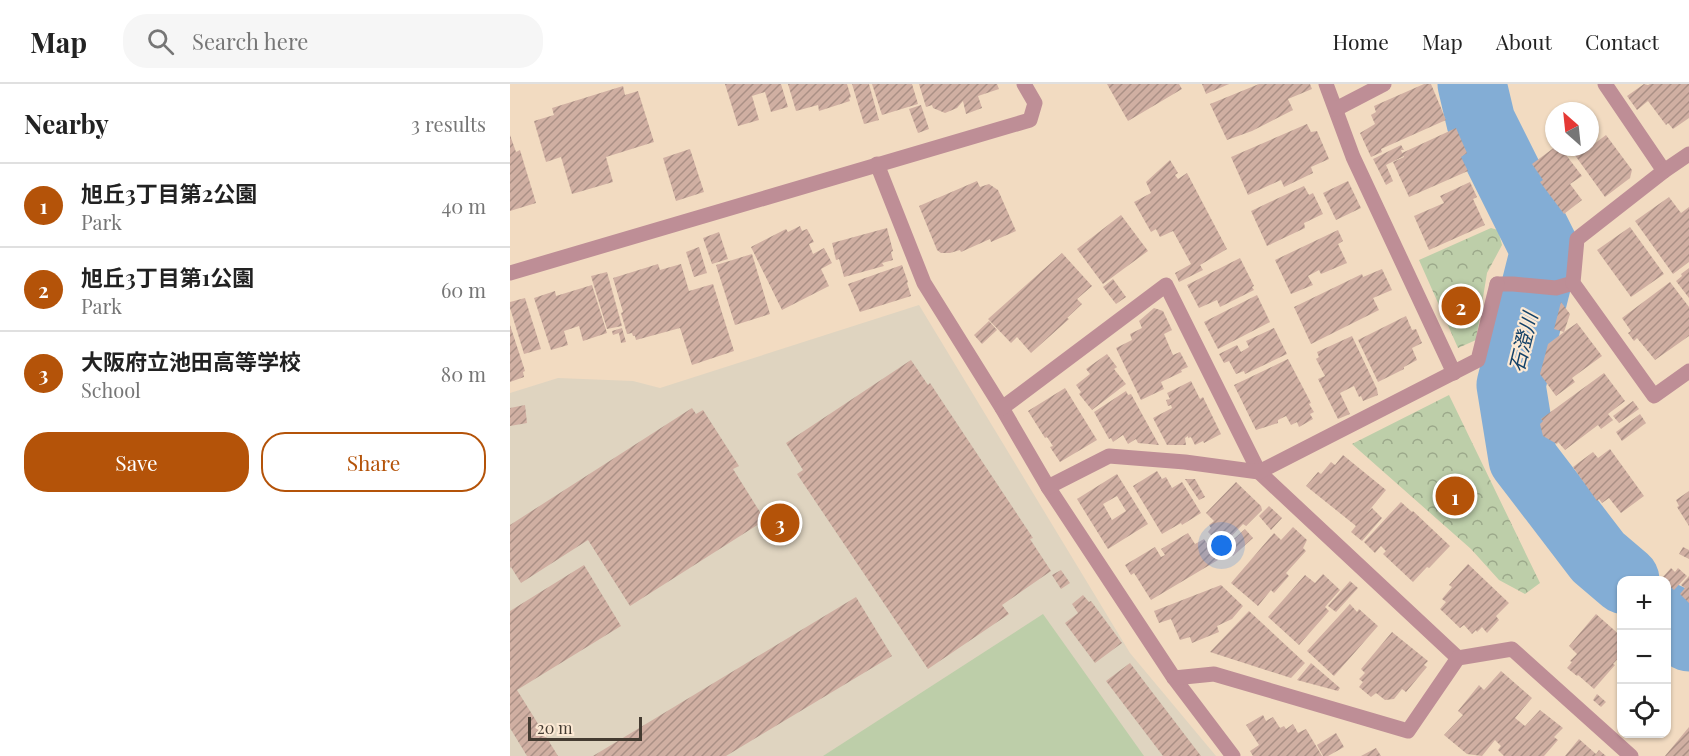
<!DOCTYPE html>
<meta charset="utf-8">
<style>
:root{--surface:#fff;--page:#f6f6f6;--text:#222;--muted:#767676;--line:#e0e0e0;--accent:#b45309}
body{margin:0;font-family:"Playfair Display","Noto Sans JP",serif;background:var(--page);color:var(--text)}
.controls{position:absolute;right:18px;bottom:18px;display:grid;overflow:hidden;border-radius:12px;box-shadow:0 2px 4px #0004}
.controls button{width:54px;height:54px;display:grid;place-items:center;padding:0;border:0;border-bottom:2px solid var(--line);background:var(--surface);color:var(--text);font:30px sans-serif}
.compass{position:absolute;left:1035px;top:18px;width:54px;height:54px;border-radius:50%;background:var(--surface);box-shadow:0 2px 4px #0004;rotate:333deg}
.scale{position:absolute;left:18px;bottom:15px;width:114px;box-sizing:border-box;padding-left:6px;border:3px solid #443b31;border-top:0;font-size:16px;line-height:21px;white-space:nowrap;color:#443b31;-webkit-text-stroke:4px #fce9d4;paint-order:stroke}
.you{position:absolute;left:712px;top:462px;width:21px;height:21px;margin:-15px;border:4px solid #fff;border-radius:50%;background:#1a73e8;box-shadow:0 0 0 9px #1a73e833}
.badge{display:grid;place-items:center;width:39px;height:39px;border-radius:50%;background:var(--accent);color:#fff;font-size:20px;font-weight:700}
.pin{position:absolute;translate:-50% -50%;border:3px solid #fff;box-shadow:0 2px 6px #0006}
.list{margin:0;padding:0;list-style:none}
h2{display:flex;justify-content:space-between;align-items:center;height:78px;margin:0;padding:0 24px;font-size:26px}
h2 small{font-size:20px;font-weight:400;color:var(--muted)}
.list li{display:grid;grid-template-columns:39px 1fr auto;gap:18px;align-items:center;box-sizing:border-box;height:84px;padding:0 24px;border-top:2px solid var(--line)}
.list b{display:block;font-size:22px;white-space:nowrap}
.list p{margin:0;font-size:20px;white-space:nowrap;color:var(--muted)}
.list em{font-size:20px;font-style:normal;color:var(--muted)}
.actions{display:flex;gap:12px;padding:18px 24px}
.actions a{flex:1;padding:14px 0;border:2px solid var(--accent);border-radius:24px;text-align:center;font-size:21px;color:var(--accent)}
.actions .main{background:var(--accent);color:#fff}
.icon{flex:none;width:33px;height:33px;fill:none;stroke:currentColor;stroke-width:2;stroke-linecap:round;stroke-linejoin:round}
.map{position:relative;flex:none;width:1179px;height:672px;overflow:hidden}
header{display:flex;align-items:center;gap:36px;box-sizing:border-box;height:84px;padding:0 30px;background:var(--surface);border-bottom:2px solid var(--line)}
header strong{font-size:28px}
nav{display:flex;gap:33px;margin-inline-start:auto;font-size:21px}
.search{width:420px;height:54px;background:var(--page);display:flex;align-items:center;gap:15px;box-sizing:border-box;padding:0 21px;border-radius:24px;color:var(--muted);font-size:22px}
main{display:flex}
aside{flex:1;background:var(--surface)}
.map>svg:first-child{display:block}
</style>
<header>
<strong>Map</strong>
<div class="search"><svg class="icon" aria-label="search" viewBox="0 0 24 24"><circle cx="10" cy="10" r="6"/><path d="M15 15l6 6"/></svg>Search here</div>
<nav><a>Home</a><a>Map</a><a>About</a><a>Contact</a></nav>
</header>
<main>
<aside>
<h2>Nearby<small>3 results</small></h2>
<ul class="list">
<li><span class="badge">1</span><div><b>旭丘3丁目第2公園</b><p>Park</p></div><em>40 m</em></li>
<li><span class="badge">2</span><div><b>旭丘3丁目第1公園</b><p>Park</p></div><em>60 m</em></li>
<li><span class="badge">3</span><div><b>大阪府立池田高等学校</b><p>School</p></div><em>80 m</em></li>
</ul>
<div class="actions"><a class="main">Save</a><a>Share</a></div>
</aside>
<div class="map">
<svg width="1179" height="672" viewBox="0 0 1179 672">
<defs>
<pattern id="park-crowns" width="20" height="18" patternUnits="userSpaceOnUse" patternTransform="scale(1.5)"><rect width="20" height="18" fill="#bdcea9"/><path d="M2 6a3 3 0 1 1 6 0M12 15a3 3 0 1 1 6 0" fill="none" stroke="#9ba88a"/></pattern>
<pattern id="building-hatch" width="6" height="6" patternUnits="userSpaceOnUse" patternTransform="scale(1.5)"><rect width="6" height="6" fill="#d0afa2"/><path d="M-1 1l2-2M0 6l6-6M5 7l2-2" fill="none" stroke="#aa9085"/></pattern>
</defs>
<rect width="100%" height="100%" fill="#f2dbc1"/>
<polygon fill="#dfd4c0" points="409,221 620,569 706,672 0,672 0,309 48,294 123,297 150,304"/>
<g fill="url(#park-crowns)">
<polygon points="981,144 988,146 992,161 977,189 966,256 948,264 909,176"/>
<polygon points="939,311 1030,499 1015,510 989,496 961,465 842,360"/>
</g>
<polygon fill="#bdcea9" points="533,530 634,672 313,672"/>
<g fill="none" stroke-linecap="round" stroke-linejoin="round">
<g stroke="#83add5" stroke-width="69">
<polyline points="962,0 971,38 1035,166 1001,301 1013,375 1088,473 1115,496"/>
<polyline points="1156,533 1179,553"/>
</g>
</g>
<g fill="url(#building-hatch)" fill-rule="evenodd">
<polygon points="215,0 271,0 278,23 261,28 255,8 242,12 249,36 228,42"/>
<polygon points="278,0 337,0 341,13 339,14 340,17 309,27 308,21 286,27"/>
<polygon points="342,0 359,0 369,36 354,40"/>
<polygon points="362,0 402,0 408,20 372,31"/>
<polygon points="409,0 487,0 489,5 468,12 472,24 456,30 453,17 447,24 435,29 423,24 422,21 416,23"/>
<polygon points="597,0 669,0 672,5 618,37"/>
<polygon points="692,0 719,0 696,10"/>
<polygon points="749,0 800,0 802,5 778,15 783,26 742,47 717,56 700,20"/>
<polygon points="914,0 921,0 936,36 871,65 872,68 861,73 850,49 865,40 861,31 866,28 864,22"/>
<polygon points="1134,0 1138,1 1140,0 1179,0 1179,34 1163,45 1158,39 1156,41 1138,17 1127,26 1117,12"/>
<polygon points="113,2 115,11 128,7 144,58 96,73 103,98 62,110 51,73 36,78 24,37 44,31 42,24"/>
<polygon points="411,21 419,45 408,49 399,25"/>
<polygon points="797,40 801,48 807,47 819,75 801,83 803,89 774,103 771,96 738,111 721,73"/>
<polygon points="946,44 957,69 951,73 958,87 899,113 883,78 894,73 894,72 876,81 883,97 876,101 863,75 891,61 894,66 891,66 892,69"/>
<polygon points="0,51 6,68 10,66 26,119 0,127"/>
<polygon points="1096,51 1122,86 1120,94 1095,113 1059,63 1080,63"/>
<polygon points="1045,63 1050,63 1072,92 1060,100 1072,116 1054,130 1030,98 1033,96 1022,80"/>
<polygon points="180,65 194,108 166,117 153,74"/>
<polygon points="660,76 668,89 665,91 668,95 677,89 717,165 690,181 693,186 669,198 665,189 681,180 663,147 650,153 646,145 641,148 624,118 641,109 636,98"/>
<polygon points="467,97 470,103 479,100 488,106 506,147 481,158 480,155 451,168 450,166 440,169 431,169 427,166 409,122"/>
<polygon points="838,97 851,124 826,136 813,109"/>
<polygon points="960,98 967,113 963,115 975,141 919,166 904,132 934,119 930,112"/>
<polygon points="794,102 799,111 803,109 813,130 794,139 795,144 757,162 741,127"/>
<polygon points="1159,113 1171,129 1179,123 1179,178 1163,190 1125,137"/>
<polygon points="611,131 638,167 593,200 567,165"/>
<polygon points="290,142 292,147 297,145 304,158 299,160 303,170 314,164 322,179 311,185 319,202 272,226 241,163 276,145 278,148"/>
<polygon points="1120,143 1154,190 1121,213 1087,166"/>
<polygon points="377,144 383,167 381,168 383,176 372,179 374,182 334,193 329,175 326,176 322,159"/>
<polygon points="828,146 833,157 828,160 837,179 811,190 809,186 798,192 803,201 781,210 765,176"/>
<polygon points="209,148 218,175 202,180 193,154"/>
<polygon points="189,163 197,189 184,193 176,168"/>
<polygon points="552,169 582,202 567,215 572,220 557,234 559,235 521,269 507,253 501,259 478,235"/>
<polygon points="242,170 260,230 225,241 206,181"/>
<polygon points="730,174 744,202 742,203 744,206 710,223 707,216 689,224 677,201"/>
<polygon points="148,180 150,186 171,180 179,207 203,200 224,267 182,281 170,244 126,256 125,252 123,252 122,249 117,250 111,229 113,228 103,194"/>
<polygon points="392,181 398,198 397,199 401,212 350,228 338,200"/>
<polygon points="1179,184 1179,214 1166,197 1172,192 1171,190"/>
<polygon points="872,185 882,206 863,214 869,226 801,260 784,223 852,190 853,193"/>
<polygon points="97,188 112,242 97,245 81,192"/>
<polygon points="603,195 616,213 606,220 593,203"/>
<polygon points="1160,198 1179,223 1179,252 1145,276 1127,254 1124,257 1118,249 1121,247 1112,234"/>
<polygon points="82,201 97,249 73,257 69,242 54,247 58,261 41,266 24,214 45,207 46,212"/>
<polygon points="747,211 760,238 708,265 694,238"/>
<polygon points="15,214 31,265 14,270 0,224 0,218"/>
<polygon points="1051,218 1060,230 1054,248 1067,239 1092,272 1062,294 1065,298 1046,312 1030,290 1038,260 1054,248 1044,245"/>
<polygon points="644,224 653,227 662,246 654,250 663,271 670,268 678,283 671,286 672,288 651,298 654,305 631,316 606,264 622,256 620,250 632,244 629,237"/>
<polygon points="896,232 902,246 906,245 912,259 902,264 907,276 894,283 894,285 868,298 848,256"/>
<polygon points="479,237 487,246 472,260 464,251"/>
<polygon points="0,241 15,287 13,288 14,293 0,298"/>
<polygon points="112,244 116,258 111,259 109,249 103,251 102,247"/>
<polygon points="764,244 777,270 735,290 734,287 726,290 719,277 714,279 709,270 727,261 731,268 739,263 736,257"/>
<polygon points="842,252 867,305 868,311 853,317 851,312 849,313 844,302 830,309 840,330 828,335 808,295 815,292 806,275 809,273 807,268"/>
<polygon points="597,270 607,283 604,285 616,300 582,326 569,310 571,308 566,301 580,290 576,285"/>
<polygon points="778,275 801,319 799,320 804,328 800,330 803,335 789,343 787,338 781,341 776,332 768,336 768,339 746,346 724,301"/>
<polygon points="401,276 418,301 420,299 523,454 520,455 541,487 492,521 499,530 418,585 287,390 293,386 276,359"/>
<polygon points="1094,289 1115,317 1098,330 1103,336 1091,345 1088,341 1055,366 1048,358 1047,360 1033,352 1030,340 1033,337 1031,335"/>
<polygon points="681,297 690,315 693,313 711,350 694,359 693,357 685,361 681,353 678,354 678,352 675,354 676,361 657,361 643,334 662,324 661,321 658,322 656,316 660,315 657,309"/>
<polygon points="555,304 587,356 550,378 540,363 543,362 537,353 535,354 518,327"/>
<polygon points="616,307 618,311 621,310 649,361 628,359 626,355 618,360 613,351 603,358 601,354 599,355 584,328"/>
<polygon points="1123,317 1129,325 1109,339 1103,332"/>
<polygon points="15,321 17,339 0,342 0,324"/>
<polygon points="182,324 186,330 193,326 229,382 223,385 255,436 120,522 78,456 11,499 1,483 0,484 0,441"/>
<polygon points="1130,330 1136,339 1112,357 1106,348"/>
<polygon points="1100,365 1134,412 1111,429 1099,414 1092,419 1089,415 1087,417 1063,383 1083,368 1088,374"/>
<polygon points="833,371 876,406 857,429 862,424 872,434 852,457 841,448 846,442 796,402 808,388 811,390 821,378 825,381"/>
<polygon points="647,387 652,395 656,393 662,404 672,398 691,429 672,441 671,439 652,450 623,402"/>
<path d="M 607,390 L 638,440 L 598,465 L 567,415 ZM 607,412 L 616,427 L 602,436 L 593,420 Z"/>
<polygon points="675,395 685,395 695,413 689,416"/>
<polygon points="726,398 751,422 752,426 736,442 733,440 712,462 698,448 701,444 699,441 704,437 696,429"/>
<polygon points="1179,407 1179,442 1167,423 1169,422 1166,416"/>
<polygon points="891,418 902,428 903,427 940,462 919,484 917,483 903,498 873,470 876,467 871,462 865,469 854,458"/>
<polygon points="759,422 772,434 761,446 749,432"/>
<polygon points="783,443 797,456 793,464 796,467 776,489 779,492 764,509 761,506 748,522 721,499 764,449 771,456"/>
<polygon points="735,445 743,454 723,472 715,463"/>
<polygon points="678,449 685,460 694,455 708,476 641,516 624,489 621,491 615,481 645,463 651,473 655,471 651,465"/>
<polygon points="1173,463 1179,466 1179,475 1169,470"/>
<polygon points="958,480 999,519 986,532 989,536 977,549 972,543 967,548 966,546 962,550 954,541 950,544 930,525 936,518 932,515 942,503 939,501"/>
<polygon points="74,481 111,542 7,606 48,672 17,672 0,644 0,527"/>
<polygon points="1161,484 1165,488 1168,484 1177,492 1164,506 1156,499 1156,496 1152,494"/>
<polygon points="551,486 560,499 551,505 542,491"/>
<polygon points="813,490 830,506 815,523 819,527 789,561 758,533 795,491 805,499"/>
<polygon points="1179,492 1179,519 1170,510 1175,504 1171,501"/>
<polygon points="840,497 848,504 826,528 818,522"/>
<polygon points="711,501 733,522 722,535 707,542 709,548 682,559 680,553 670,556 661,535 649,539 644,527"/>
<polygon points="573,511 579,518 581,517 612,559 585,579 555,539 568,529 562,520"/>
<polygon points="346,513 382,572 216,672 83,672"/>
<polygon points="840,520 847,528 849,525 868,542 824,592 797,567"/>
<polygon points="739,527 795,579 781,594 700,568"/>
<polygon points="1086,530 1112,553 1112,570 1103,580 1105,581 1084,605 1068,591 1067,592 1057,584 1062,578 1060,577 1067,570 1059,562"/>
<polygon points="882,548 918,577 914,581 917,583 896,608 892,605 884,615 875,616 866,609 861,613 849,603 853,598 849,595 855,589 851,585"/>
<polygon points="620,579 691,672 653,672 596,597"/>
<polygon points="801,579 830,604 828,607 787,596"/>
<polygon points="991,587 1022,614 1005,634 1015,642 1030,626 1053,644 1044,653 1048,656 1034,672 994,672 988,666 991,662 985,656 972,672 957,670 934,651 953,631 948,627 969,601 974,606"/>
<polygon points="1087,610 1096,618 1091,623 1083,616"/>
<polygon points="753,631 756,637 763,633 770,644 774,642 776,645 783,640 788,649 796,645 812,672 743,672 740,667 749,661 736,641"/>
<polygon points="1179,643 1179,672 1155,672"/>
<polygon points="826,649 834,663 818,672 813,672 807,661"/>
<polygon points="1069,655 1086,670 1089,666 1096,672 1055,672"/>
<polygon points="866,664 871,672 851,672"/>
</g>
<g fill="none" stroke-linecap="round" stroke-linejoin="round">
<polyline stroke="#be8e96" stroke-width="15" points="987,200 1003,200 1046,204 1063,199"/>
<g stroke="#be8e96" stroke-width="15">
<polyline points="816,0 843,73 944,289"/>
<polyline points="1095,0 1154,87"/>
<polyline points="826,25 874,0"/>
<polyline points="1179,70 1154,87 1067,155 1063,199 1144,312 1179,287"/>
<polyline points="367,80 414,199 492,324 538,403 664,594 723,672"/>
<polyline points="0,189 520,36 525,19 514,0"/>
<polyline points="492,324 656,201 749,388 948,574"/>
<polyline points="538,403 599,372 675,378 749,388 968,276 987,200"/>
<polyline points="664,594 704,590 898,647 948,574 1002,565 1121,672"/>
</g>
</g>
<g text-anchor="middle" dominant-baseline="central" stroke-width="4.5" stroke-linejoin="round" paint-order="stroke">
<g font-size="20" font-style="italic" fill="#134168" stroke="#fce9d4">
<text transform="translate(1012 258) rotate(-76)">石澄川</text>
</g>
</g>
</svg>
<div class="controls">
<button>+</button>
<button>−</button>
<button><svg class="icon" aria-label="locate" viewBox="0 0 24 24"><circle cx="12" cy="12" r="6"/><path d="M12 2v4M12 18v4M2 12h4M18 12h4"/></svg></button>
</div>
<svg class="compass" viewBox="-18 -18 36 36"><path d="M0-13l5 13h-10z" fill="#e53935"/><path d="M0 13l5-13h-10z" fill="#767676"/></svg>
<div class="scale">20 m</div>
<div class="you"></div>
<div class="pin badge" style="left:945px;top:412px">1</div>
<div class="pin badge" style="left:951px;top:222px">2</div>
<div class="pin badge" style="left:270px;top:439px">3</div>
</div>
</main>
